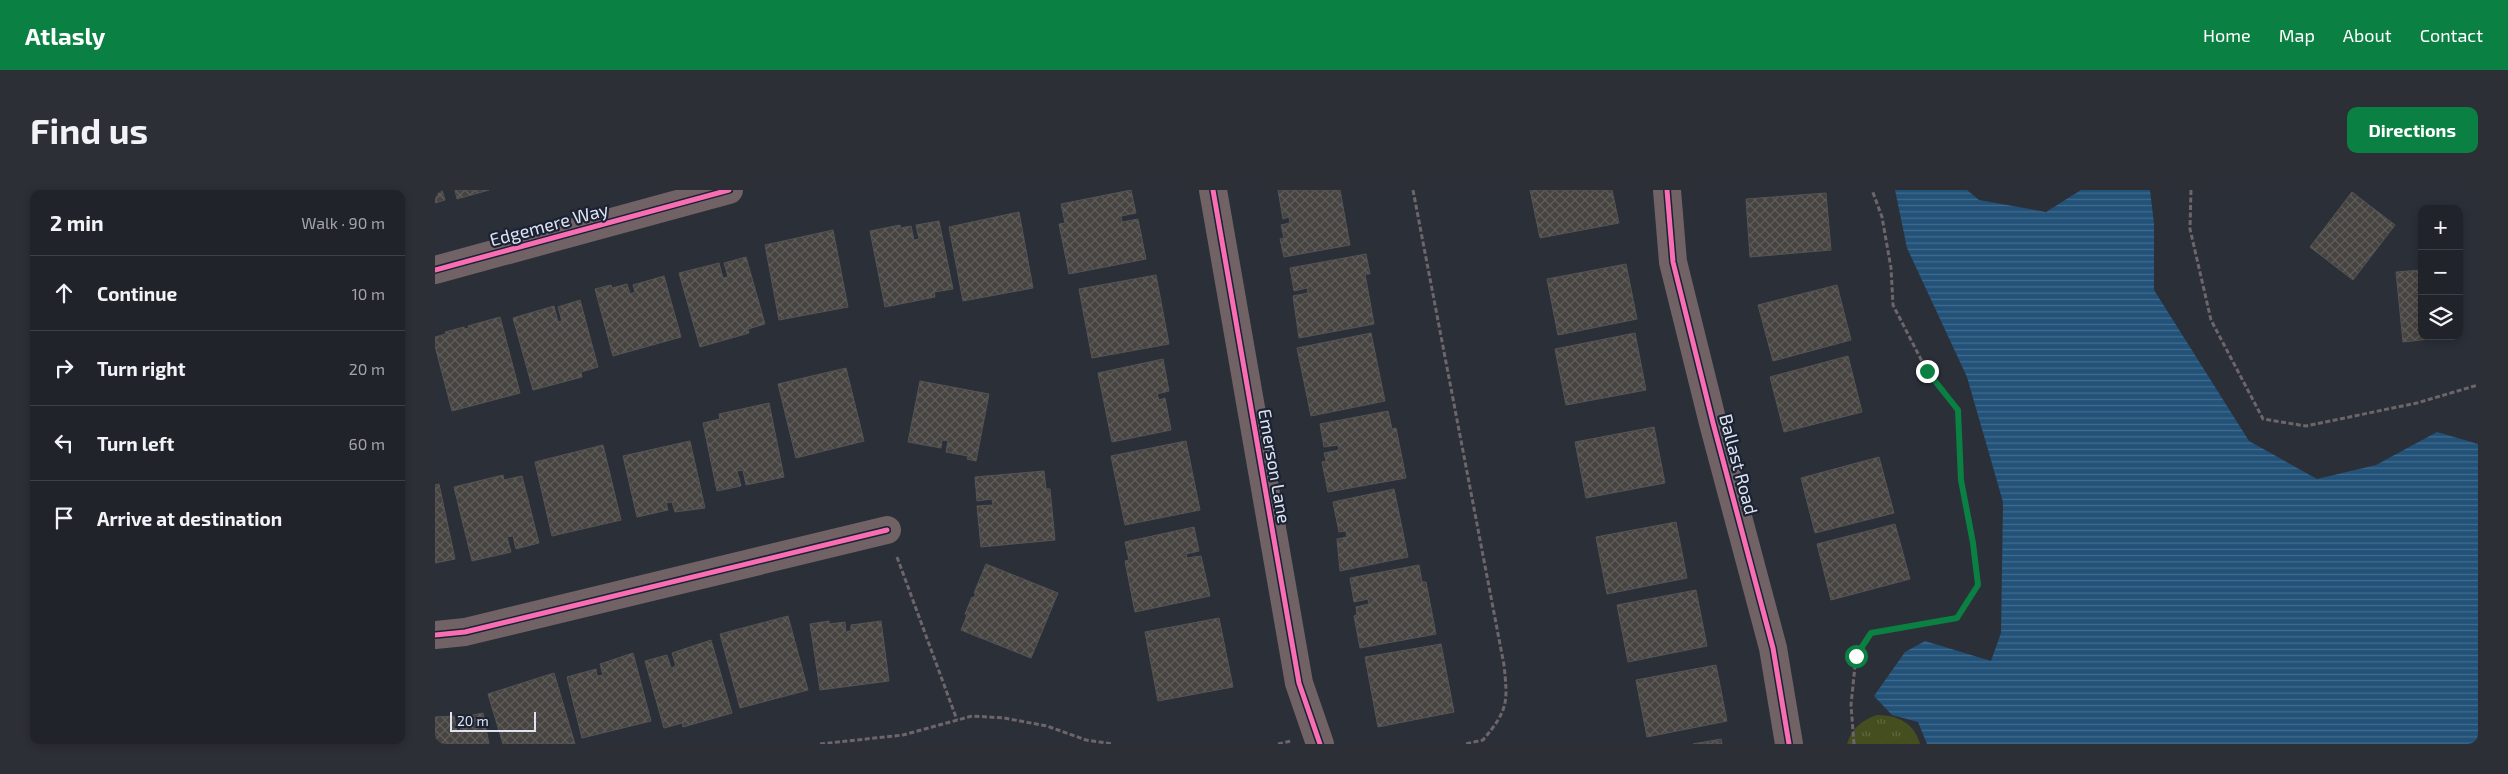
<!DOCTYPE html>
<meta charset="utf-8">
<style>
:root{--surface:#20232a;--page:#2d2f36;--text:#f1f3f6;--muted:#a2a4a8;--line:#3d4047;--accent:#0b8043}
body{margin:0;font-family:"Exo 2",sans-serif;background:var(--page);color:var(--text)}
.controls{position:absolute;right:15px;top:15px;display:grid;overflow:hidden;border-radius:10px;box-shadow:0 2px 8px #0003}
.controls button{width:45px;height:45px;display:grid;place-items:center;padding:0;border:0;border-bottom:1px solid var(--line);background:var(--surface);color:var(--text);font:25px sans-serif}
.scale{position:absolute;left:15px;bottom:12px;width:86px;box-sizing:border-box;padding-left:5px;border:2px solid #dfe4f0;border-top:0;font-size:14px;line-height:18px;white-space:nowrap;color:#dfe4f0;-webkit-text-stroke:4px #1b2233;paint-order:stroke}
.stop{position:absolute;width:15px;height:15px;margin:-11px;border:4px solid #0b8043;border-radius:50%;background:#fff}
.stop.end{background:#0b8043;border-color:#fff;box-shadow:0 1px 5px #0008}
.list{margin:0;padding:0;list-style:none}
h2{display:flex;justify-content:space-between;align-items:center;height:65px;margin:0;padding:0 20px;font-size:21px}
h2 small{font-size:16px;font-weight:400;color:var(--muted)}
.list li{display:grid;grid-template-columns:32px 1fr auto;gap:15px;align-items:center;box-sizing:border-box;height:75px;padding:0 20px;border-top:1px solid var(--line)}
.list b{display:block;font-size:19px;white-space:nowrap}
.list em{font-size:16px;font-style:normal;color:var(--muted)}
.icon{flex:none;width:28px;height:28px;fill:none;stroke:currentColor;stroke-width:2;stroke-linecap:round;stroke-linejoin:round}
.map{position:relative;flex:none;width:2043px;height:554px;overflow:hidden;border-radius:10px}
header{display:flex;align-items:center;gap:30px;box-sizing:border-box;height:70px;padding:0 25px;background:var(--accent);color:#fff}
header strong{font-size:24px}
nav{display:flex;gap:28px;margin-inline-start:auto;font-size:18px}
.intro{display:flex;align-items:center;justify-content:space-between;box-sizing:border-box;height:120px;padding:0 30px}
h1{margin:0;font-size:35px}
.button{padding:12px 22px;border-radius:10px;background:var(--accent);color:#fff;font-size:18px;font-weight:700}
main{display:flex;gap:30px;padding:0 30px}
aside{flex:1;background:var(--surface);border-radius:10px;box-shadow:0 2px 8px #0003}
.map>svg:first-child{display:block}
</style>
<header>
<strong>Atlasly</strong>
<nav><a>Home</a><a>Map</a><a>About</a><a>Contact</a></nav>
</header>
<div class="intro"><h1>Find us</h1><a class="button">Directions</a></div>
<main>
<aside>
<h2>2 min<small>Walk · 90 m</small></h2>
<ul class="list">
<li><svg class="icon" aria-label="ahead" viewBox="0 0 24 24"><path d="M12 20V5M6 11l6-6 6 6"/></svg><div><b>Continue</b></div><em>10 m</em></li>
<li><svg class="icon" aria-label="right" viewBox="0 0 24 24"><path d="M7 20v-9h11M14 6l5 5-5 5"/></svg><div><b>Turn right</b></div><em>20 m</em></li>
<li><svg class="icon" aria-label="left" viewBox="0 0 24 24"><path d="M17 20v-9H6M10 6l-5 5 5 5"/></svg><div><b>Turn left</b></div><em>60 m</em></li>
<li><svg class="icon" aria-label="arrive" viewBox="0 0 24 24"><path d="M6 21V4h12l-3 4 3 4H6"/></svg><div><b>Arrive at destination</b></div></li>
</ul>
</aside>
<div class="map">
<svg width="2043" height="554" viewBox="0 0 2043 554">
<defs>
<pattern id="park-tufts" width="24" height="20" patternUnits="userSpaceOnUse" patternTransform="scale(1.25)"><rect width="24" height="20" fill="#454e1f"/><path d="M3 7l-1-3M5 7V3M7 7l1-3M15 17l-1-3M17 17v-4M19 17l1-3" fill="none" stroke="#5f6740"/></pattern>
<pattern id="water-rules" width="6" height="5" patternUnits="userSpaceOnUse" patternTransform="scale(1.25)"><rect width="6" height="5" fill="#235279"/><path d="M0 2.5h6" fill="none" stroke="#426b8c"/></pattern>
<pattern id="building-cross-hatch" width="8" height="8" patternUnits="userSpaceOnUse" patternTransform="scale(1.25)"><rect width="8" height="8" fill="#464340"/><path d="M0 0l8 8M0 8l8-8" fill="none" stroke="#605e5c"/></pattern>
</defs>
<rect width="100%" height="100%" fill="#2b2f38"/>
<path fill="url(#park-tufts)" d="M 1442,525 C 1463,525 1479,533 1485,554 L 1412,554 C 1417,538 1427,530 1442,525 Z"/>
<polygon fill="url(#water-rules)" points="1460,0 1532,0 1544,10 1611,22 1646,0 1715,0 1719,34 1719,100 1814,251 1882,289 1941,275 2002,242 2043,254 2043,554 1492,554 1483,532 1457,525 1439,506 1470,462 1490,451 1556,471 1566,443 1568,312 1532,187 1472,58"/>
<g fill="url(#building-cross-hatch)" stroke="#555455">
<polygon points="0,0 7,0 10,10 0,13"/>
<polygon points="20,0 54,0 22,9"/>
<polygon points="696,0 701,23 686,26 687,32 703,29 711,69 634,84 624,34 630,33 626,14"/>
<polygon points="843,0 905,0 915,55 849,67 845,49 849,48 846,35 855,33 854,27 848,29"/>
<polygon points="1095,0 1177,0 1184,33 1105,48"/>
<polygon points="1917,2 1960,35 1918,90 1875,57"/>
<polygon points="1391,3 1396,60 1315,67 1311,9"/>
<polygon points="584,22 598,98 528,111 514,37"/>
<polygon points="504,31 518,99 499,102 500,107 450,117 435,41 465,35 466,38 476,36 479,50 484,49 481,35"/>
<polygon points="398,40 413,117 344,130 330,55"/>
<polygon points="931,64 935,84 930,84 939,134 864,148 858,106 873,103 872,98 859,101 855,78"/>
<polygon points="311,67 330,134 313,139 314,143 265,157 244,83 284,73 288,88 293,87 289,73"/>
<polygon points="1191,74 1202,129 1123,145 1112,89"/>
<polygon points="1987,80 1987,146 2022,146 1968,152 1961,82"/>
<polygon points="721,85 734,154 657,168 644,99"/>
<polygon points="229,86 246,147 178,166 160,99 176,95 177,98 192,94 195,104 200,102 198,95"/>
<polygon points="1402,95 1416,150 1338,171 1323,115"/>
<polygon points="145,110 163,177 146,182 147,187 98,200 78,128 119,116 123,132 127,131 123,117"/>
<polygon points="65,127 85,203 17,221 0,156 0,147 11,144 10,142 29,137 29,139 34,138 33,136"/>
<polygon points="936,143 950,211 876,226 862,158"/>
<polygon points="1200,143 1211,200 1131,215 1120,159"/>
<polygon points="1413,166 1427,222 1349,242 1335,187"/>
<polygon points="728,169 734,201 722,204 724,210 730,208 736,240 677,252 663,183"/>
<polygon points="411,178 429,251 361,268 343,194"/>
<polygon points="485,191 554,204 541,271 532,269 533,266 511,262 513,251 507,250 506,258 473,252"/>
<polygon points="334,213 349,287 311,295 308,280 302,281 306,296 282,301 268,233 285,229 284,224"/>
<polygon points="953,221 957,239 961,238 971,288 893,302 887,272 891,271 889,263 904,260 903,255 889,257 885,234"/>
<polygon points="1219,237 1230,293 1151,308 1140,252"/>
<polygon points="255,251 270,318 240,322 237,312 231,313 233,320 202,327 188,266"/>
<polygon points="751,251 765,320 690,335 676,266"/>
<polygon points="168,255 186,330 117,346 100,272"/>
<polygon points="1444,267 1459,323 1380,343 1366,288"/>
<polygon points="609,281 611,299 615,299 620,350 546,357 542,316 558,315 557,309 542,311 540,287"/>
<polygon points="68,285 69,290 87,286 104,353 81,359 78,346 72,347 76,362 37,371 19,297"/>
<polygon points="4,294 20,369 0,373 0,295"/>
<polygon points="959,299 973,367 905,381 902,349 912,347 911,341 904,342 898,312"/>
<polygon points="1241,332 1252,388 1172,404 1161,347"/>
<polygon points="1460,334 1475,389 1396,410 1382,354"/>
<polygon points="759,337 764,361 751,364 752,368 766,366 775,406 700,422 690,371 694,370 690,352"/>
<polygon points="551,374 623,403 596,468 526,440 532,425 530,424 537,407 539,408 541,403 539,403"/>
<polygon points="984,375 987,392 991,392 1001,444 925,458 919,426 922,425 921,417 934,414 933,409 919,412 915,388"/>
<polygon points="1261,400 1272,456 1193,472 1182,415"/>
<polygon points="353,426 373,500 305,518 285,444"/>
<polygon points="784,428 798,497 723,511 710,442"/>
<polygon points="394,431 394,434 410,432 411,442 416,441 416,435 446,431 454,491 385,500 375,434"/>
<polygon points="276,450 297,523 248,537 247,533 229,538 210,471 232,465 236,478 241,476 237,463"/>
<polygon points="1006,454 1019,522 943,537 930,467"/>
<polygon points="198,463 216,531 147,548 132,487 161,479 162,486 168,485 165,474"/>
<polygon points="1281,475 1292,531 1212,547 1201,490"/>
<polygon points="119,483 140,554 68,554 53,504"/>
<polygon points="48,523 54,554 0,554 0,527 19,526 22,541 26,541 24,528"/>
<polygon points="1286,549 1287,554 1258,554"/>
</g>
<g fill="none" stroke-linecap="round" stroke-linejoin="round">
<g stroke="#6d656a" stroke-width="3" stroke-dasharray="5 2.5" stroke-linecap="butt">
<path d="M 978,0 L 1069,475 C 1073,513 1073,520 1048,550 L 1030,554"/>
<polyline points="1756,0 1755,39 1776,130 1828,229 1871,236 1982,213 2043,195"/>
<polyline points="462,367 522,530"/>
<polyline points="385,554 468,545 537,526 569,528 612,536 651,550 678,554"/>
<polyline points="843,554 856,551"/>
<polyline points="1419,554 1416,515 1421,466 1437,443 1522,428 1543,395 1538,353 1526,290 1523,220 1492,181 1458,115 1456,78 1447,27 1437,0"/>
</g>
<g stroke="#716265" stroke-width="28">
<polyline points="778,0 864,493 885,554"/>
<polyline points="1232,0 1238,72 1278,233 1338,458 1354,554"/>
<polyline points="0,80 294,0"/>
<polyline points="0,445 30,442 452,340"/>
</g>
<g stroke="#1b2233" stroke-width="8">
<g id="cycleway">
<polyline points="778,0 864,493 885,554"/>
<polyline points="1232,0 1238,72 1278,233 1338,458 1354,554"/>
<polyline points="0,80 294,0"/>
<polyline points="0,445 30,442 452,340"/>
</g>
</g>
<use href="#cycleway" stroke="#f96db3" stroke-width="5"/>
</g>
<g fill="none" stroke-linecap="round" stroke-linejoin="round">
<polyline stroke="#0b8043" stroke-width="6" points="1421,466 1436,443 1522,428 1543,395 1538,353 1526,290 1523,220 1492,181"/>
</g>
<g text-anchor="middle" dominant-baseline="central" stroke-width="4.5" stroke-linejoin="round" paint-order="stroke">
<g font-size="18" fill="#dfe4f0" stroke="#1b2233">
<text transform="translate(114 34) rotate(-15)">Edgemere Way</text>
<text transform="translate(1304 274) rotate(75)">Ballast Road</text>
<text transform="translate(840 276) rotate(80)">Emerson Lane</text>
</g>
</g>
</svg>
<div class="controls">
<button>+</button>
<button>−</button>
<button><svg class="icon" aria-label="layers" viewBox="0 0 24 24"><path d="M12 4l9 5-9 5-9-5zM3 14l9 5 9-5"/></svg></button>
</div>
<div class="scale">20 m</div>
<div class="stop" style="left:1421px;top:466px"></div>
<div class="stop end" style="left:1492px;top:181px"></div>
</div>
</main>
